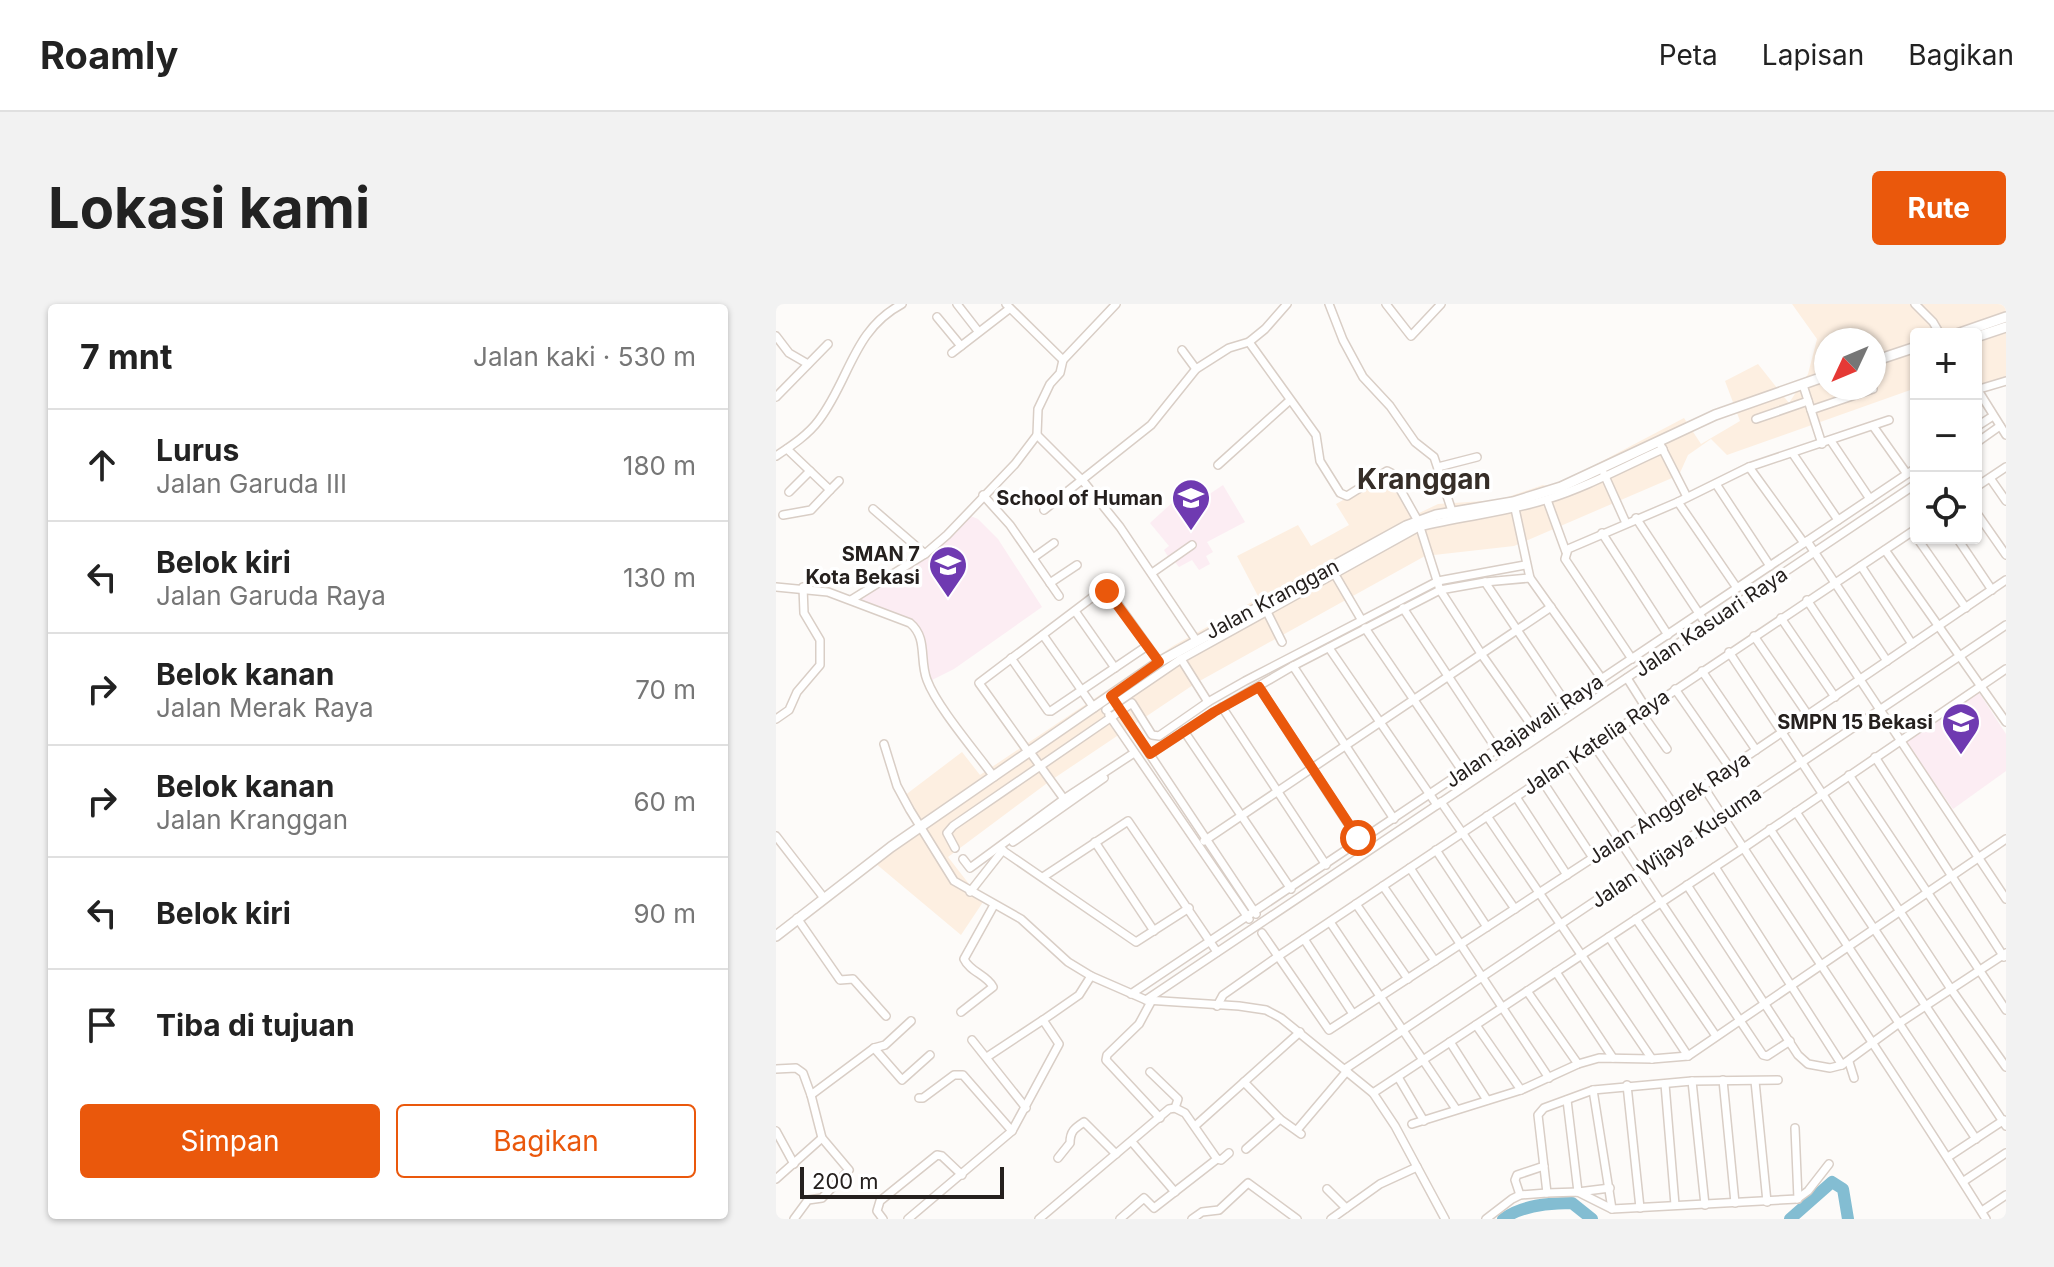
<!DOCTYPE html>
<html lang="id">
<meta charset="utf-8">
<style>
:root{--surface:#fff;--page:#f2f2f2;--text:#222;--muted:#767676;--line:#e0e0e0;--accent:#ea580c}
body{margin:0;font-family:Inter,sans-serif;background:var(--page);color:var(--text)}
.controls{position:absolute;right:24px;top:24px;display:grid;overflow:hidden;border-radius:8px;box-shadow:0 2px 6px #0004}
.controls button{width:72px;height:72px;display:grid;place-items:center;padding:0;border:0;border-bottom:2px solid var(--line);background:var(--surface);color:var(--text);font:40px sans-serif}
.compass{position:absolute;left:1038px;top:24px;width:72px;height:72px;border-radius:50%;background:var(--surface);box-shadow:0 2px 6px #0004;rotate:226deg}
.scale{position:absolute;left:24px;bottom:20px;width:204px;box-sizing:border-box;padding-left:8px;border:4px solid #25201e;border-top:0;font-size:22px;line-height:28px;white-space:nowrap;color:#25201e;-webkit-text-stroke:6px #fff;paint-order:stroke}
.stop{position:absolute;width:24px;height:24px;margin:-18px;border:6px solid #ea580c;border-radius:50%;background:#fff}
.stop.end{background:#ea580c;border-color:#fff;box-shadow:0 2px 8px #0008}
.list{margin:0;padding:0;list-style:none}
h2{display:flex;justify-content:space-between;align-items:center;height:104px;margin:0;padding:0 32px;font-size:34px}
h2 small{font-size:26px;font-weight:400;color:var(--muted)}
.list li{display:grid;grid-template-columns:52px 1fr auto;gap:24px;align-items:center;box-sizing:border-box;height:112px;padding:0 32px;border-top:2px solid var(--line)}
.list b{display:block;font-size:30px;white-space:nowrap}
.list p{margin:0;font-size:26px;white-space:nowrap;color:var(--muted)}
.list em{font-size:26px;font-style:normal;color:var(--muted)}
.actions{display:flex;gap:16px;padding:24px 32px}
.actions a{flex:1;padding:18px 0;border:2px solid var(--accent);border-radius:8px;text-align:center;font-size:28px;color:var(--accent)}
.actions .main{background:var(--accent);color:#fff}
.icon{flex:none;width:44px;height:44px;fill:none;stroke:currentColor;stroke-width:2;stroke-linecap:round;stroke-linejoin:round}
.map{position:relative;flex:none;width:1230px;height:915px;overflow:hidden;border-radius:8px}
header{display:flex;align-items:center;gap:48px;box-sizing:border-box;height:112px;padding:0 40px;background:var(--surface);border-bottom:2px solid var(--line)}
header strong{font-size:38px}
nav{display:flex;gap:44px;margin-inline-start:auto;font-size:28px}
.intro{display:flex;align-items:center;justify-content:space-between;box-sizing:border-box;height:192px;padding:0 48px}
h1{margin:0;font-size:56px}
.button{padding:20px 36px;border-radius:8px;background:var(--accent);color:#fff;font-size:28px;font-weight:700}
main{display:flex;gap:48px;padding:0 48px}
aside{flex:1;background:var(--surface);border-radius:8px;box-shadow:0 2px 6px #0004}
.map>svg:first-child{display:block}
</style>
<header>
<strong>Roamly</strong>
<nav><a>Peta</a><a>Lapisan</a><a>Bagikan</a></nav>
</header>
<div class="intro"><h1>Lokasi kami</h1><a class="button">Rute</a></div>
<main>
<aside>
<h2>7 mnt<small>Jalan kaki · 530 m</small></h2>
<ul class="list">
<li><svg class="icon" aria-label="ahead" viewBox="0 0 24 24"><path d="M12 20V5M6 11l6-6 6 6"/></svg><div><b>Lurus</b><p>Jalan Garuda III</p></div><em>180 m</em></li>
<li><svg class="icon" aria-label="left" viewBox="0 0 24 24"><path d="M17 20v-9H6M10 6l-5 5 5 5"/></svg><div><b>Belok kiri</b><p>Jalan Garuda Raya</p></div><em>130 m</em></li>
<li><svg class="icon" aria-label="right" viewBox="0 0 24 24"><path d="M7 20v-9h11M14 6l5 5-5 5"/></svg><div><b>Belok kanan</b><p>Jalan Merak Raya</p></div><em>70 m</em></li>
<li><svg class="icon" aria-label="right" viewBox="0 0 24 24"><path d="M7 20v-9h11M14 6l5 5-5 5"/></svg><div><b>Belok kanan</b><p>Jalan Kranggan</p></div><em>60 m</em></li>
<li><svg class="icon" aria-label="left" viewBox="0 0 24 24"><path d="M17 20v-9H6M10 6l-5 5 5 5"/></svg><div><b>Belok kiri</b></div><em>90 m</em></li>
<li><svg class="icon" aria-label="arrive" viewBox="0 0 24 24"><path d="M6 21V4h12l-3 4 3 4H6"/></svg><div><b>Tiba di tujuan</b></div></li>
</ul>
<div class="actions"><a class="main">Simpan</a><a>Bagikan</a></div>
</aside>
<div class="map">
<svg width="1230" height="915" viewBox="0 0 1230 915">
<rect width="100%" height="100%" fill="#fdfbf9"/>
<path fill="#fdefe1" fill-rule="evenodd" d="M 1016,0 L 1230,0 L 1230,76 L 1200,86 L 1200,30 L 1140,30 L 1140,84 L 951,151 L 935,135 L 912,151 L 903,171 L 738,242 L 649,252 L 420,379 L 274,477 L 172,553 L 207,598 L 185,631 L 99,559 L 147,524 L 124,495 L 186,448 L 204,471 L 397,342 L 483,294 L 461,252 L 522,221 L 535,242 L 573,221 L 560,200 L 615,169 L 639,211 L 662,200 L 723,196 L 767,181 L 777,183 L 908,114 L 925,140 L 964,117 L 949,77 L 982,60 L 1013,99 L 1032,70 L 1041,35 ZM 1050,36 L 1098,36 L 1098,84 L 1050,84 Z"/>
<g fill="#fcedf3">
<polygon points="447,181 469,218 431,238 437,248 430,252 434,260 423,266 416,256 403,263 399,258 396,259 388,246 393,242 374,219 408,188 417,201"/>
<polygon points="192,211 202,215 222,235 266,303 178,365 154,377 150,349 137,319 82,297 157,247 181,228"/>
<polygon points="1202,387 1230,430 1230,467 1177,505 1129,437"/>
</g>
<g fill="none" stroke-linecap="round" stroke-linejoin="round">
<g stroke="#83bdd2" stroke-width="12">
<path d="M 727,915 C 746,901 773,899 796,899 L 816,915"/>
<polyline points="1014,915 1056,878 1067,885 1072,915"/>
</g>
<g stroke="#d9cec6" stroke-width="10">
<g id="minor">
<polyline points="181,0 202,27"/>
<polyline points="230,0 287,56"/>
<polyline points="553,0 567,36 587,73 614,102 639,138 658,153 676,207"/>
<polyline points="610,0 635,32 665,0"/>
<polyline points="1139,0 1157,18 1164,30"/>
<polyline points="161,13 185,42"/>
<polyline points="0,32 13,49 32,60"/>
<polyline points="473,38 540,131 544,157 564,189 571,192 611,167 615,169 642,217 664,286 706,351 756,422"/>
<polyline points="406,46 420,65"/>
<polyline points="176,49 233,5"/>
<polyline points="1027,81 1046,140"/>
<polyline points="1200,83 1230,131"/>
<polyline points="1200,86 1230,77"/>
<polyline points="0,93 52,40"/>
<polyline points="1035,106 1097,85"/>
<polyline points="1139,113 1140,115"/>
<polyline points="980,115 1032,97"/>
<polyline points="1097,122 1131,170"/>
<polyline points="1200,123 1217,112"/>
<polyline points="261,131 307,177 344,223 420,336"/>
<polyline points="1055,137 1094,195"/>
<polyline points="1200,139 1224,122"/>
<polyline points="885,142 911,193"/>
<polyline points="1017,150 1062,216"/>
<path d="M 0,152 C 15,142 32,131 43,116 C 74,75 77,26 126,0"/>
<polyline points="442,161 513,97"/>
<polyline points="662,163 701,153"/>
<polyline points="973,163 1028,239"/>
<polyline points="828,170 850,219"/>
<polyline points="1214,174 1230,197"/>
<polyline points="940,180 994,262"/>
<polyline points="1200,183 1230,163"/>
<polyline points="54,186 63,177"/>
<polyline points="13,188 34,167"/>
<polyline points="207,191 234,221 283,292"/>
<polyline points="771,196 790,248"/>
<polyline points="902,198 961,284"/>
<polyline points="738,200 754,274 826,375"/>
<polyline points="97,205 149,250"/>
<polyline points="268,206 375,121 420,65 453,44 473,38 489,25 511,0"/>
<polyline points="1200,208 1230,251"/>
<polyline points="7,211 35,206 54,186 11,145"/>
<polyline points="860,214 930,320"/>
<polyline points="826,229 892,331"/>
<polyline points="1141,234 1190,304"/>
<polyline points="1181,234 1216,286"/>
<polyline points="1031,237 1111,357"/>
<polyline points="1109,246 1230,418"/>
<polyline points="257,254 278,239"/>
<polyline points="1085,262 1136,340"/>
<polyline points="376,269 416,241"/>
<polyline points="558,269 585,315"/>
<polyline points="709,278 790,399"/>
<polyline points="274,279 301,261"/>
<path d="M 0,283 L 52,288 L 134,319 C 152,334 143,356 151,376 C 161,403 200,448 218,473"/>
<polyline points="75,296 149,250 171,231 239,160 261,131 262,105 274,80 284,69 287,56 340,0"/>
<polyline points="1031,296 1230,595"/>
<polyline points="627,304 721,446"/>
<polyline points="490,306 506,338"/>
<polyline points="299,307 339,364"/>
<polyline points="1005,314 1059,393"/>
<polyline points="589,324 687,468"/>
<polyline points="267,331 318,404"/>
<polyline points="978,332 1032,411"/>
<polyline points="553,344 661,501"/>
<polyline points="953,348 1175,685 1230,763"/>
<polyline points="235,354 272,407 275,407 371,342"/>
<polyline points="405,355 432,398"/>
<polyline points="856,355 789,255 792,245 902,198 973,163 1113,116"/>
<polyline points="517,362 618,515"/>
<polyline points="926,367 980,446"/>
<polyline points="851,374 870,404"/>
<polyline points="483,383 584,538"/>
<polyline points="899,385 954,464"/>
<polyline points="446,403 550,561"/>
<polyline points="343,404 480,610"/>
<path d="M 330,406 L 405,355 L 643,223 C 686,212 730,209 772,195 C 811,183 849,162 887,145"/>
<polyline points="865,408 891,445"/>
<polyline points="333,411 473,615"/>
<polyline points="0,415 13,406 21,388 44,361 44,336 28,309 27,283"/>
<polyline points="844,422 898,501"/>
<polyline points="408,427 515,585"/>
<polyline points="108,440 121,482 134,506 178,577 245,615 292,658 315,672 370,696 463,702 490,706 505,714 597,789 619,822 669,915"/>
<polyline points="817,440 871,519"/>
<polyline points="254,448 288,495"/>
<polyline points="253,449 203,379 326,286 334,289 383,358"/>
<polyline points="374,450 438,408 517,362 664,286 709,278 754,274"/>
<polyline points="1099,453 1228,653"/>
<polyline points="791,458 987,751 991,752 1014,737"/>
<polyline points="1073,471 1230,706"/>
<polyline points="765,475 817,554"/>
<path d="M 927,482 C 1021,627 1119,769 1210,915"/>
<polyline points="740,493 791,571"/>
<polyline points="665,498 739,605"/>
<polyline points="1020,508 1230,822"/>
<polyline points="711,512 876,755"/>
<polyline points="994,525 1200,835"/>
<polyline points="0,532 48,594"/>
<polyline points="428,537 775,303"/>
<polyline points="237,538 328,474"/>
<polyline points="319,538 378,627"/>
<polyline points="179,544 171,529 177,522 356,399 376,431 383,432 432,398 469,377 662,277 749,261"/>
<polyline points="226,546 360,638 413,604"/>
<polyline points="660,546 711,623"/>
<polyline points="187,555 194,564 288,495 358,449"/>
<polyline points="939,563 1066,761"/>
<polyline points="634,564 773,774"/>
<polyline points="267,573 352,517 441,648"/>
<polyline points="911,581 1022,751 1032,760 1054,764 1066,761 1122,720 1230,649"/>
<polyline points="607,582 659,657"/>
<polyline points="194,588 227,546"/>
<polyline points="580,600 632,675"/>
<polyline points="21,614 64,676 77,675 110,712"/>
<polyline points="860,615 940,732"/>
<polyline points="554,618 680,805"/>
<polyline points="486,629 553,726 927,482 1230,276"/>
<polyline points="833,633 912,752"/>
<polyline points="528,635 577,710"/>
<polyline points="780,668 837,754"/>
<polyline points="751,687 802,760"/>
<polyline points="355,690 1140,164"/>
<polyline points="370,696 1140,180"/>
<polyline points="376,696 363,720 331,751 330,756 384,814"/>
<polyline points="441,702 447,691 501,653 1140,225"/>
<path d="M 185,708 L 217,683 C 211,671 194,668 188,655 L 218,601"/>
<polyline points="700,721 745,786"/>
<polyline points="196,736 250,804"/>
<polyline points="674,738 711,796"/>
<polyline points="98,744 126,776 154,751"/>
<polyline points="211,753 267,716"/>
<polyline points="1073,758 1078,774"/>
<polyline points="0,765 20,764 27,769 35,791 98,744 109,741 135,717"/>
<polyline points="569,765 1230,321"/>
<polyline points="374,768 402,795 399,804"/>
<polyline points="622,773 648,817"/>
<polyline points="947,776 959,899"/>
<polyline points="916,777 929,901"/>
<polyline points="979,777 991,898"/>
<polyline points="468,778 504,815 525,830"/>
<polyline points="889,780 899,901"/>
<polyline points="851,781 864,904"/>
<polyline points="817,786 836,905"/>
<polyline points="597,789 966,545 1230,365"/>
<polyline points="143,794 147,794 178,771 187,771 236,827"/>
<polyline points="791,796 802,888 834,884"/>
<polyline points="636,820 745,786 802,760 823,754 876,755 912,752 1230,535"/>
<polyline points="419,822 524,728"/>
<polyline points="1019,824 1022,895"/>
<polyline points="521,826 571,767"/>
<polyline points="0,827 18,860"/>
<polyline points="356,838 399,888"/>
<polyline points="470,845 504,815"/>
<polyline points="1172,853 1228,816"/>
<path d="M 282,854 L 294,839 C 294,827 299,824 308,818 L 340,850"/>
<polyline points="441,855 445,856 453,849"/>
<polyline points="0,875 46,834"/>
<polyline points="1188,877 1230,849"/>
<polyline points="551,885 570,904"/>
<polyline points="771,889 762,811 768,804 817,786 916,777 1002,776"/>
<polyline points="744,891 739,876 741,871 768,862"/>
<polyline points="1206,907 1230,891"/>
<polyline points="18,915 32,896 46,894 73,866 46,834 35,791"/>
<polyline points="107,915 101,907 104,897 161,851 166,852 186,871"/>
<polyline points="132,915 236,827 283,740 267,716 303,691 315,672"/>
<polyline points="263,915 393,805 399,804 409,809 441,855 378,904 368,894 344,915"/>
<polyline points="416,915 426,908 443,906 472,879 521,915"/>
<polyline points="555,915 604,880 641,863"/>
<polyline points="710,915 736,895 744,891 771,889 802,888 836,905 1021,895 1032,887 1053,860"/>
</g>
</g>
<g stroke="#d9cec6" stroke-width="12">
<g id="major">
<polyline points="1181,30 1230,13"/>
<polyline points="1200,33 1230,23"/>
<polyline points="1098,57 1140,43"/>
<polyline points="0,632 115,543 383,358 630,222 660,211 737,198 785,183 939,111 1050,72"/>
</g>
</g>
<use href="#minor" stroke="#fff" stroke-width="7"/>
<use href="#major" stroke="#fff" stroke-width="9"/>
</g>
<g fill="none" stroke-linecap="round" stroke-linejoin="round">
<polyline stroke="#ea580c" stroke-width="10" points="331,287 383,358 335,392 374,450 438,408 483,383 582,534"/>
</g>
<defs>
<g id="school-pin" transform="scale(2)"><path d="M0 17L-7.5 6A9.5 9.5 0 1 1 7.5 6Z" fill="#6f3ab1" stroke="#fff"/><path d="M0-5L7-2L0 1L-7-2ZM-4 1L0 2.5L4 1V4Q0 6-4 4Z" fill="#fff"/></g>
</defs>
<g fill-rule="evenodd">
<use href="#school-pin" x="415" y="194"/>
<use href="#school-pin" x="172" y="261"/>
<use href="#school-pin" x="1185" y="418"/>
</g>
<g text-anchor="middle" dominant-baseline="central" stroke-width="7" stroke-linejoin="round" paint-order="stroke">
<g font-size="20" font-weight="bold" fill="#25201e" stroke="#fff" text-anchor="end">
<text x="387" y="194">School of Human</text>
<text x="144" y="250">SMAN 7<tspan x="144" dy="23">Kota Bekasi</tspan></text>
<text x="1157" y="418">SMPN 15 Bekasi</text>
</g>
<g font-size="20" fill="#25201e" stroke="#fff">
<text transform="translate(496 295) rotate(-28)">Jalan Kranggan</text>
<text transform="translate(935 318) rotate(-34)">Jalan Kasuari Raya</text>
<text transform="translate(748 427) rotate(-34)">Jalan Rajawali Raya</text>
<text transform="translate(820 438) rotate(-34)">Jalan Katelia Raya</text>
<text transform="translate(893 504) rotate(-33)">Jalan Anggrek Raya</text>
<text transform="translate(900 543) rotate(-34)">Jalan Wijaya Kusuma</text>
</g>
<g font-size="28" font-weight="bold" fill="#362e28" stroke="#fff">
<text x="648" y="175">Kranggan</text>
</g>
</g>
</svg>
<div class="controls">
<button>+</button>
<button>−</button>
<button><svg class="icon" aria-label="locate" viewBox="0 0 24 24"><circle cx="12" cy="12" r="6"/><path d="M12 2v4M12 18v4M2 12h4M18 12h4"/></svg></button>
</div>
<svg class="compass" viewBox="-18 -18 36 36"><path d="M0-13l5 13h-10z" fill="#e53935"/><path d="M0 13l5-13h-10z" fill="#767676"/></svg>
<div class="scale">200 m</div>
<div class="stop" style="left:582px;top:534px"></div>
<div class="stop end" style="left:331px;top:287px"></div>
</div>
</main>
